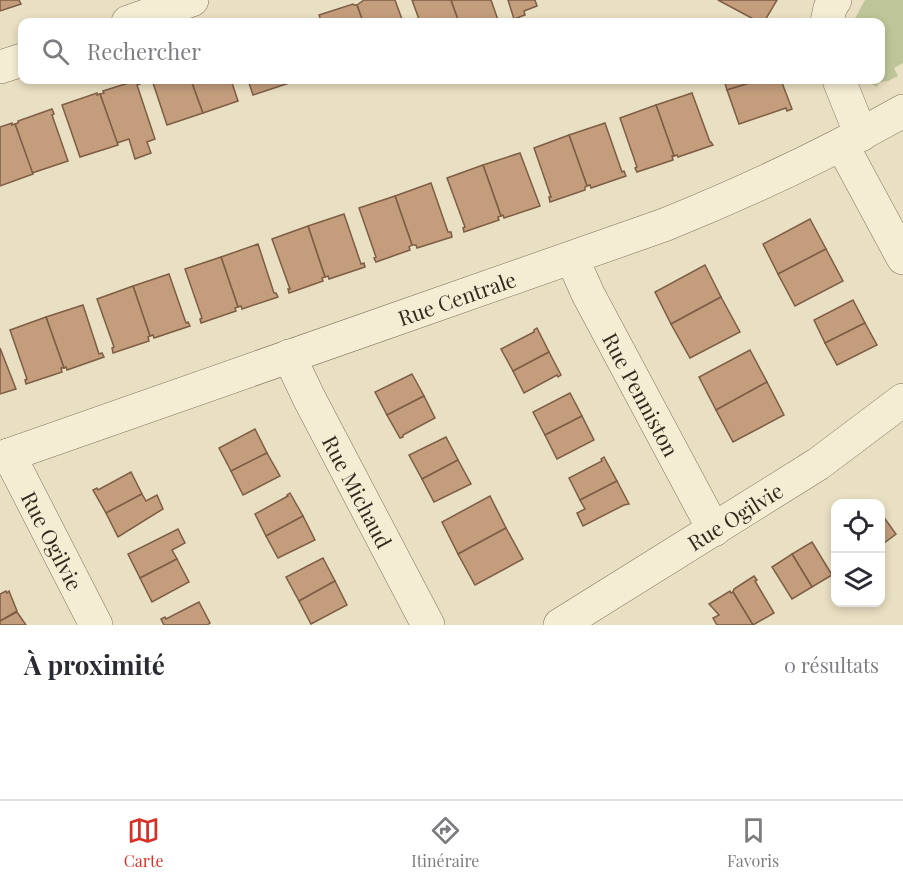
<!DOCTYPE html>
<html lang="fr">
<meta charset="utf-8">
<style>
:root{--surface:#fff;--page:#f2f2f3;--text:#2b2b33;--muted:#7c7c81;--line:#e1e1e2;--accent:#d93025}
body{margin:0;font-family:"Playfair Display",serif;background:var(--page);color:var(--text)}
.controls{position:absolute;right:18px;bottom:18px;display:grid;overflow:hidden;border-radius:12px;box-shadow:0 3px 9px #0003}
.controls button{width:54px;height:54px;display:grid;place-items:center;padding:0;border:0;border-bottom:2px solid var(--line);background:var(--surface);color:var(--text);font:30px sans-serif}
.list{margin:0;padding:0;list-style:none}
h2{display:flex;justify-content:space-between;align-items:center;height:78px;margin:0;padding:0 24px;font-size:26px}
h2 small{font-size:20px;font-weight:400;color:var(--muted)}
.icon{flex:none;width:33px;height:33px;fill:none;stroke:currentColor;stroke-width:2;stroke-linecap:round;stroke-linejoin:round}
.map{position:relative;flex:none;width:903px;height:625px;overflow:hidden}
.search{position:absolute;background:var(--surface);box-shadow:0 3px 9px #0003;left:18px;right:18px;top:18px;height:66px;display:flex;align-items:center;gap:15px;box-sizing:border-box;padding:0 21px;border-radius:12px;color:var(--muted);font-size:22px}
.sheet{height:174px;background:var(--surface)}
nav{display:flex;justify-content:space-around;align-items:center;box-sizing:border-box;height:84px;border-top:2px solid var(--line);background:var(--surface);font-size:16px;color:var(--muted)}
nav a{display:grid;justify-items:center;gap:3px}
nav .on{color:var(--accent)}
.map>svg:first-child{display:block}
</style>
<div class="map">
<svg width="903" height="625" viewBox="0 0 903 625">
<rect width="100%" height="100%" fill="#e9dfc2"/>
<polygon fill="#bec598" points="865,0 903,0 903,63 894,68 898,76 888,81 879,82 877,87 864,80 880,80 880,22 853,22"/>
<g fill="#c39d7c" stroke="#7d5d44" stroke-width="1.5">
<polygon points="0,0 19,0 21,4 0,11"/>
<polygon points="364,0 395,0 403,22 363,22 357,5"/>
<polygon points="412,0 451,0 459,22 420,22"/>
<polygon points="451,0 491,0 498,20 490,22 471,22 471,20 459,22"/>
<polygon points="508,0 535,0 537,6 524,11 525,15 514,19"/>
<polygon points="718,0 777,0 764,22 759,22"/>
<polygon points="353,4 354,5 357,5 363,22 324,22 323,20 321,21 319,15"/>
<polygon points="138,80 140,84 137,85 155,139 147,142 151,153 135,159 129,139 117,143 100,94 104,93 103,91"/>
<polygon points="149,80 191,80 203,113 167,125 152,80"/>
<polygon points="191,80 231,80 238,101 203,113"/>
<polygon points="248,80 287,80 289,83 253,95"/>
<polygon points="724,80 759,80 727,90"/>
<polygon points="759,80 781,80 792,109 787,111 786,108 739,124 727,90"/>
<polygon points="97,93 97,95 100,94 118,145 80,157 62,105"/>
<polygon points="692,93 710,142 711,142 713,145 678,157 677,155 674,156 656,105"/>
<polygon points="656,105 674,156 672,156 673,160 637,172 635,168 637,167 620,118"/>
<polygon points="52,109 54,114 52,115 68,161 32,173 15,124 18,123 18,121"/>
<polygon points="12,123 12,125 15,124 33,174 0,186 0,127"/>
<polygon points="605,123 622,172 624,171 626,176 591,188 590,185 587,186 569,135"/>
<polygon points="569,135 587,186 585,187 585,190 550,202 549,197 551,197 534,148"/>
<polygon points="520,153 540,206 504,218 503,215 501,216 483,165"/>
<polygon points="483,165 501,216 498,217 499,220 464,232 463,228 465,227 447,178"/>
<polygon points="431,183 448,232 451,232 452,237 417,248 416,245 412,245 395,196"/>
<polygon points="395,196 412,245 409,247 410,250 376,262 374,258 376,257 359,208"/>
<polygon points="344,214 361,264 364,263 365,267 329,279 328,276 325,277 308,226"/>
<polygon points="810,219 826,249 778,274 763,244"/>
<polygon points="308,226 325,277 322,278 323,281 289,293 288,289 290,289 272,239"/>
<polygon points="258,244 274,293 276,293 278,297 242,309 241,306 238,307 221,257"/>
<polygon points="826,249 843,281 795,306 778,274"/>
<polygon points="221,257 238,307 235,308 236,311 201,323 200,319 202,318 185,269"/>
<polygon points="705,265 721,297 671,324 655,292"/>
<polygon points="169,274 186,323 188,322 190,326 154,338 153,335 150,336 133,286"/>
<polygon points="133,286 150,336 148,337 149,341 113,353 112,348 114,347 97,299"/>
<polygon points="721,297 740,332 690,358 671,324"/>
<polygon points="853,300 865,323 825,343 814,320"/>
<polygon points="83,305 99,354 102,353 104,357 67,370 66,367 64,368 46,317"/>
<polygon points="46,317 64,368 61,368 62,372 26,384 25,380 27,379 10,330"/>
<polygon points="865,323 877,345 837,365 825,343"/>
<polygon points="537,328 549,352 513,371 501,349 534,332 534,330"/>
<polygon points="0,348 16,389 0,394"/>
<polygon points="750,350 767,382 716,410 699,377"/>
<polygon points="549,352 561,375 558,377 557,375 524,393 513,371"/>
<polygon points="412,374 424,396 387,415 375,392"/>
<polygon points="767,382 784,415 733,442 716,410"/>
<polygon points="570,393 582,416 545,435 533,412"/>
<polygon points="424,396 435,418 403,435 403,437 400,438 387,415"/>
<polygon points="582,416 594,440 557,459 545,435"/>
<polygon points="255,429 267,453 231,471 219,448"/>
<polygon points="446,437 458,460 422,479 409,455"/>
<polygon points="267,453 280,476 243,495 231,471"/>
<polygon points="604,457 617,481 580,500 569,478 602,461 601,459"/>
<polygon points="458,460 471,484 434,502 422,479"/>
<polygon points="131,472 142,494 106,513 93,490 97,488 98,490"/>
<polygon points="617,481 629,504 624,505 583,526 577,513 585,509 580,500"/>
<polygon points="290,493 303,516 266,536 255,514 288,496 287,495"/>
<polygon points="142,494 146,501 157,495 163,509 118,537 106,513"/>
<polygon points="490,496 506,528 458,554 442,522"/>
<polygon points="880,512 896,534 880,546"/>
<polygon points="303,516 315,540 278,558 266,536"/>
<polygon points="506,528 523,559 475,585 458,554"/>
<polygon points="178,529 185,543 172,550 177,559 140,578 128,554"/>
<polygon points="812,542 832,575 812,587 792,554"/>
<polygon points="792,554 812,587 792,599 772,567"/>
<polygon points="323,558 335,581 299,601 286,577"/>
<polygon points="177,559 189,582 152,602 140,578"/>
<polygon points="754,576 757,580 755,581 774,613 753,625 733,592 734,589"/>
<polygon points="335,581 347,605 311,624 299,601"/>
<polygon points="6,591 7,593 9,591 17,611 0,621 0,594"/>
<polygon points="730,591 731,593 733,592 753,625 717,625 713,618 719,615 709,604"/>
<polygon points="199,602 210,623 207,625 164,625 161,619 165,617 166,619"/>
<polygon points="17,612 26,625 0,625 0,621"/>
</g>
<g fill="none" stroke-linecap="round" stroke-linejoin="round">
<g stroke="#81715b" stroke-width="34">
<g id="minor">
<polyline points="128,22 192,0"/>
<polyline points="827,22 830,8 835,0"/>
<polyline points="0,67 22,60"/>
<polyline points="839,80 861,135"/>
<polyline points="842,145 903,258"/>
<path id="s1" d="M 572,258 L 588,294 L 714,530"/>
<path id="s2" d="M 289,356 L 309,398 L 428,625"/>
<path id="s3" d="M 9,455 L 96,625"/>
<path id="s4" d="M 0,458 L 664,225 C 746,192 825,155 903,111"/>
<path id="s5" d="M 560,625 L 818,464 L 903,400"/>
</g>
</g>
<use href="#minor" stroke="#f5ecd4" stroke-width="33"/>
</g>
<g text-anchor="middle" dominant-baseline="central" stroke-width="5" stroke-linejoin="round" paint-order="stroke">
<g font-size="21" fill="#32291e" stroke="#f1e9d1">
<text stroke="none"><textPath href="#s4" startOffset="484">Rue Centrale</textPath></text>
<text stroke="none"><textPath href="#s1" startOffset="153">Rue Penniston</textPath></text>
<text stroke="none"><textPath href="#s2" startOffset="152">Rue Michaud</textPath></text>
<text stroke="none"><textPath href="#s5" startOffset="206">Rue Ogilvie</textPath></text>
<text stroke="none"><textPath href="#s3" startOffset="96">Rue Ogilvie</textPath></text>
</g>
</g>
</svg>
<div class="controls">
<button><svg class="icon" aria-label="locate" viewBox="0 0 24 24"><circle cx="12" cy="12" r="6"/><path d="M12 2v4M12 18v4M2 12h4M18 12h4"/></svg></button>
<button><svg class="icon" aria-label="layers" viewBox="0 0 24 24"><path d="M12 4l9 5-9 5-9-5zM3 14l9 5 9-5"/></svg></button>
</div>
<div class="search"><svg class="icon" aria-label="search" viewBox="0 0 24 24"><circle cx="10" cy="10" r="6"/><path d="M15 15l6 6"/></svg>Rechercher</div>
</div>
<section class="sheet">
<h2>À proximité<small>0 résultats</small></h2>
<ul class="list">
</ul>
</section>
<nav>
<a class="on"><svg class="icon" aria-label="map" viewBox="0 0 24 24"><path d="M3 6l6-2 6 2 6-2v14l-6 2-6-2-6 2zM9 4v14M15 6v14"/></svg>Carte</a>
<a><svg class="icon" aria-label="directions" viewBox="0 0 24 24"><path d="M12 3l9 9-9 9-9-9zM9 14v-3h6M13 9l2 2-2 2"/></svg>Itinéraire</a>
<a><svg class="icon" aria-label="saved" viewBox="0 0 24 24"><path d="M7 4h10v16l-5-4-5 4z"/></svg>Favoris</a>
</nav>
